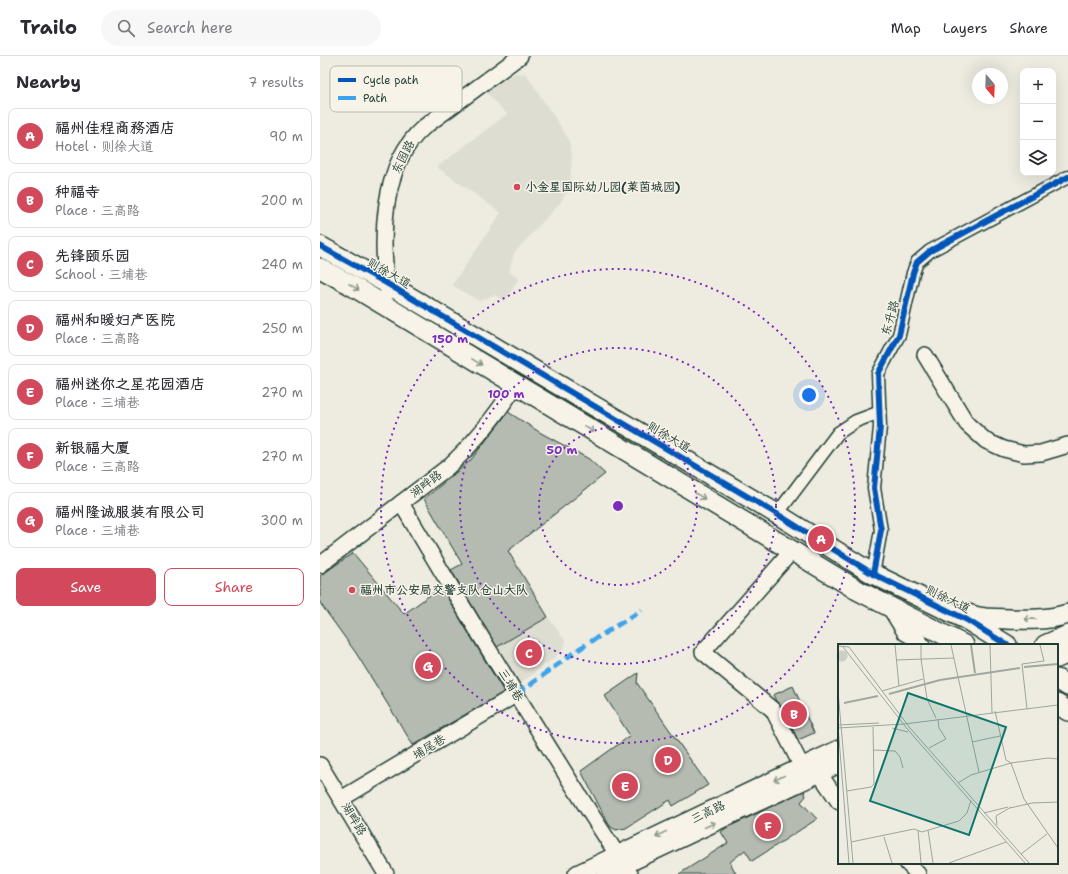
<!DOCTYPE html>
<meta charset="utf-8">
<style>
:root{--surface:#fff;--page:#f7f7f7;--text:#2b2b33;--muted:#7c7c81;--line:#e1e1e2;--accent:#d1495b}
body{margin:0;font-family:"Shantell Sans","LXGW WenKai TC",sans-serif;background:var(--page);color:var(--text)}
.controls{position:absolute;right:12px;top:12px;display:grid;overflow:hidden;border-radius:8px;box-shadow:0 4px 16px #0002}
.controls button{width:36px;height:36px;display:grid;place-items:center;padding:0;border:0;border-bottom:1px solid var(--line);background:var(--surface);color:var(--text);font:20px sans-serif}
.compass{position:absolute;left:652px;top:12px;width:36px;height:36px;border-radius:50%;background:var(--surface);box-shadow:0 4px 16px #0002;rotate:161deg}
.you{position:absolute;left:489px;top:339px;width:14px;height:14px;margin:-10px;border:3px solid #fff;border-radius:50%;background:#1a73e8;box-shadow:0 0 0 6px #1a73e833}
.badge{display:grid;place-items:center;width:26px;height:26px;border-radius:50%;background:var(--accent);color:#fff;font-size:13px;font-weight:700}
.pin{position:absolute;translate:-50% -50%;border:2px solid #fff;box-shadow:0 1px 4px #0006}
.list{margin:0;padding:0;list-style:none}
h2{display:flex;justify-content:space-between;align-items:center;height:52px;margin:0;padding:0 16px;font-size:17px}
h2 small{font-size:13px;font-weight:400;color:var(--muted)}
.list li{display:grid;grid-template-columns:26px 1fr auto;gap:12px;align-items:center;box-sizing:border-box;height:56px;margin:0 8px 8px;padding:0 8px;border:1px solid var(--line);border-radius:8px}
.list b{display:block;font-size:15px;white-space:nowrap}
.list p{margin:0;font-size:13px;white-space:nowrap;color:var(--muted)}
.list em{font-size:13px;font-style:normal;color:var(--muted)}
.actions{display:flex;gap:8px;padding:12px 16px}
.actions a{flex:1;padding:9px 0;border:1px solid var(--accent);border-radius:8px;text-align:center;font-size:14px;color:var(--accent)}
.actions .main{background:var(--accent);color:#fff}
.icon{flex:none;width:22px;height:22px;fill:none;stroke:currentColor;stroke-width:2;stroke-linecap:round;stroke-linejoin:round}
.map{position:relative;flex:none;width:748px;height:818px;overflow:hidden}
header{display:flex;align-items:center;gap:24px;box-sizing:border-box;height:56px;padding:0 20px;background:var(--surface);border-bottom:1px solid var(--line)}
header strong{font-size:19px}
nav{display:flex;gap:22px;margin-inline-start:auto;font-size:14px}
.search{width:280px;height:36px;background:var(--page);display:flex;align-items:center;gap:10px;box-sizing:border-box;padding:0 14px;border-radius:22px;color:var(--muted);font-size:15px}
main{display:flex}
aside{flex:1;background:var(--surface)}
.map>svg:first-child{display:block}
</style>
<header>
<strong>Trailo</strong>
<div class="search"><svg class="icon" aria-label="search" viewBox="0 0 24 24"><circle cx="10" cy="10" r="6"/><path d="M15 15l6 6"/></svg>Search here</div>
<nav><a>Map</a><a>Layers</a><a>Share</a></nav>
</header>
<main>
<aside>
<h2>Nearby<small>7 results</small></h2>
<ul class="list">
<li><span class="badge">A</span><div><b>福州佳程商務酒店</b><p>Hotel · 则徐大道</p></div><em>90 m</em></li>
<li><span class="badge">B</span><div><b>种福寺</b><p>Place · 三高路</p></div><em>200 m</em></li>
<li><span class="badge">C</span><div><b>先锋颐乐园</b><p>School · 三埔巷</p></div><em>240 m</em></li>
<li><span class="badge">D</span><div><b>福州和暖妇产医院</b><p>Place · 三高路</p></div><em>250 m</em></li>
<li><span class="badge">E</span><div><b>福州迷你之星花园酒店</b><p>Place · 三埔巷</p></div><em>270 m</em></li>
<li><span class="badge">F</span><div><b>新银福大厦</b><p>Place · 三高路</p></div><em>270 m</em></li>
<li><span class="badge">G</span><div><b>福州隆诚服装有限公司</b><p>Place · 三埔巷</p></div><em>300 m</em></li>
</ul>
<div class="actions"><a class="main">Save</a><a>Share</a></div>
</aside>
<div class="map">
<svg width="748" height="818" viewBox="0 0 748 818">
<rect width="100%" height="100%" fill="#eeece1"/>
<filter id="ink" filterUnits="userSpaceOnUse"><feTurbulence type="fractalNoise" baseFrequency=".025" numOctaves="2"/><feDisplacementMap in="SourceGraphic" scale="8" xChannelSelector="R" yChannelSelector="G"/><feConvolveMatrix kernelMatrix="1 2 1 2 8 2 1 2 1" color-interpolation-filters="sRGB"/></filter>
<g filter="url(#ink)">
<g fill="#ddddd2">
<polygon points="195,17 206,18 246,79 249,85 252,100 250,128 248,135 239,148 194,197 189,216 199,222 185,245 174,239 159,245 132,229 181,157 117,111 187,58 166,36"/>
<polygon points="228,561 246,586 243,593 234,602 198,629 176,591"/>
</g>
<g fill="#b5bbb0" stroke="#1f3d34">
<polygon points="188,356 221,377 269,403 285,418 188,495 228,561 177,591 131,514 142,508 104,443 150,405"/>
<polygon points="33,497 84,558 121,531 184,636 93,689 36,597 0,547 0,520"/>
<polygon points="318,617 317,627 388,729 353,750 350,744 306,772 296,774 291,771 288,767 261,715 310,680 285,640"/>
<polygon points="473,630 494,677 478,684 461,650 456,645 453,639"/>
<polygon points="484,735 486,740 481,746 497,763 432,805 425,794 410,806 416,818 359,818 408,787 401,776 406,772"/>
</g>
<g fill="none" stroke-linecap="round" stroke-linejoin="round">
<g stroke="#1f3d34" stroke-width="15">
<g id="minor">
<polyline points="457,458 518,377 536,365 560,356"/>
<polyline points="553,518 561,474 554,432 560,371 558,318 579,279 593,217 597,206 610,195 748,121"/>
</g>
</g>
<g stroke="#1f3d34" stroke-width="18">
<g id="tertiary">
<path d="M 68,236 C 60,184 61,108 104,71 L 200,0"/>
<polyline points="605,299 647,368 666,385 684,393 704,398 721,397 748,389"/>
<path d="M 81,447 C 155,572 230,697 310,818"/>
<polyline points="472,495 383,596 453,654 482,711"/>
<path d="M 0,509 L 128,411 C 155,387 176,359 196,329"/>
<polyline points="0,709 66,818"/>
<polyline points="499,717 519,746"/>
<polyline points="21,743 197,638"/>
<polyline points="587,807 598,818"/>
</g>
</g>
<g stroke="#1f3d34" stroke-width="20">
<g id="secondary">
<polyline points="570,550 586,576 595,581 601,589"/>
<polyline points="257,818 519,693"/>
<polyline points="285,818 519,708"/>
</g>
</g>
<g stroke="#1f3d34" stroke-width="22">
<g id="primary">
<polyline points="0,190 66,227 457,458 553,518 647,564 687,589"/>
<polyline points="0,212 29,228 539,535 644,589"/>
<path d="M 645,557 L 658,561 L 665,562 C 690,563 725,566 748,558"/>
<polyline points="725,589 748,579"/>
<polyline points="737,602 748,597"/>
<polyline points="737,623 748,630"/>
<polyline points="737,648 748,655"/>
</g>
</g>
<use href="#minor" stroke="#f7f3e8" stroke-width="12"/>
<use href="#tertiary" stroke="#f7f3e8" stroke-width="15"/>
<use href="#secondary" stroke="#f7f3e8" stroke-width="17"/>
<use href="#primary" stroke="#f7f3e8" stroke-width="19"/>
<polyline stroke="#3da4eb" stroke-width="5" stroke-dasharray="10 5" stroke-linecap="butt" points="197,638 259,593 322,554"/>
<g stroke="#f7f3e8" stroke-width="8">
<g id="cycleway">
<polyline points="0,190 66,227 457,458 553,518 647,564 687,589"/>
<polyline points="553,518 561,474 554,432 560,371 558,318 579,279 593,217 597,206 610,195 748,121"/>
</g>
</g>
<use href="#cycleway" stroke="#0057b8" stroke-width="6"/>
</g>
<defs><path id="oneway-shaft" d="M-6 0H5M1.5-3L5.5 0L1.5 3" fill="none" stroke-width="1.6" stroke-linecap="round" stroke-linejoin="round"/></defs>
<g stroke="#8b988e">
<use href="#oneway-shaft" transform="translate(34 231) rotate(32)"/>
<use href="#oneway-shaft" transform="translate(157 306) rotate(31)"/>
<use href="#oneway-shaft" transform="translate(269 373) rotate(31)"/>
<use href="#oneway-shaft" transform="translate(380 440) rotate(31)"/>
<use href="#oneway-shaft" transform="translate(710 563) rotate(-179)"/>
<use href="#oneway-shaft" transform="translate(459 722) rotate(154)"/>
<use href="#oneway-shaft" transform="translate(390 769) rotate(-25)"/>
<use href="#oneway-shaft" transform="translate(341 778) rotate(154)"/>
</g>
</g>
<g fill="none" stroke="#7b2cbf" stroke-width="2" stroke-dasharray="2 4">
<circle cx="298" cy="450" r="79"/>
<circle cx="298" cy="450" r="158"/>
<circle cx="298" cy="450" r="237"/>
</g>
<g fill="#d1495b" stroke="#f7f3e8" stroke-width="1.5">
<circle cx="197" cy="131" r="4"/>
<circle cx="32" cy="534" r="4"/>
</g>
<g text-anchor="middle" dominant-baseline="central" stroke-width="3" stroke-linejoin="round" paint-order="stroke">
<g font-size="12" fill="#1f3d34" stroke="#f7f3e8">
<text transform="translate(83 101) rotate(-63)">东园路</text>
<text transform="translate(69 217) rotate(30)">则徐大道</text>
<text transform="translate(570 262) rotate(-74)">东升路</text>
<text transform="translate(349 381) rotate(31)">则徐大道</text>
<text transform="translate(106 428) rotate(-37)">湖畔路</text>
<text transform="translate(628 543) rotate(26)">则徐大道</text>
<text transform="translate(191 629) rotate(58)">三埔巷</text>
<text transform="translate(109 691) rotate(-31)">埔尾巷</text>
<text transform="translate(388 756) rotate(-26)">三高路</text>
<text transform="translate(34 763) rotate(59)">湖畔路</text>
</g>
<g font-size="12" font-weight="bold" fill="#1f3d34" stroke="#f7f3e8" text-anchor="start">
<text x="205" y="131">小金星国际幼儿园(莱茵城园)</text>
<text x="40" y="534">福州市公安局交警支队仓山大队</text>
</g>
</g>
<g transform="translate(518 588)">
<rect width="220" height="220" fill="#eeece1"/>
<path d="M-1.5 12a5.5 5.5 0 1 1 11 0a5.5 5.5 0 1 1-11 0Z" fill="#cccfc4"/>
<path fill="none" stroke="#9fa99f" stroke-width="2" d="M 133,1 L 137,29M 186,23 L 220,20M 51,50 L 102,36 L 182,24M 6,59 L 40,52"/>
<path fill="none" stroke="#9ba69c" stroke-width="1" d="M 57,1 L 61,42M 83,1 L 83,15M 113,1 L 141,128M 152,1 L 154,69M 0,2 L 11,3 L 72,84 L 191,219M 5,3 L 71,87 L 187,219M 83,15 L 89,55 L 98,74M 58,16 L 116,14M 0,47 L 15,219M 44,47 L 85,35M 189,65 L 184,20 L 206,17 L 202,1M 157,67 L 168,116 L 173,119 L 186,155 L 220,204M 0,81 L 41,79M 0,82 L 11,219M 0,84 L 66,80 L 220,61M 54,84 L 70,88M 134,98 L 162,92M 91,104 L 108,95 L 101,84 L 100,75M 35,106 L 57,107 L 62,113 L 65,124M 120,139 L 133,131 L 173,119 L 210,114 L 220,115M 9,147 L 33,143 L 36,140 L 35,83M 172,164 L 194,159 L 220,158M 146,169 L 170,163M 159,181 L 158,172 L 173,163M 80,186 L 83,219M 90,186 L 95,219M 46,193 L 54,219M 13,198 L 76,185 L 84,188 L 121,177 L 129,169 L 133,156M 183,210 L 209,190M 111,219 L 168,198"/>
<path fill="#0f766e" fill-opacity="0.15" stroke="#0f766e" stroke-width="2" d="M 70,49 L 168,83 L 131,191 L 32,157 Z"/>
<rect width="220" height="220" fill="none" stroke="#1f3d34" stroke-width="2"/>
</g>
<rect x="10" y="10" width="132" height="46" rx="6" fill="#f7f3e8" stroke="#b6bcb2" stroke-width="1"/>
<rect x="18" y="22" width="18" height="4" fill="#0057b8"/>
<rect x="18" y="40" width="18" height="4" fill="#3da4eb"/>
<g font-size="11" fill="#1f3d34">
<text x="43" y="28">Cycle path</text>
<text x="43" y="46">Path</text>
</g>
<circle cx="298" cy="450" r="6" fill="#7b2cbf" stroke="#f7f3e8" stroke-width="2"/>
<g font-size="12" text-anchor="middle" font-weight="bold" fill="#7b2cbf" stroke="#f7f3e8" stroke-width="3" stroke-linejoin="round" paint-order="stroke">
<text x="130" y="287">150 m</text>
<text x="186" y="342">100 m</text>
<text x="242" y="398">50 m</text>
</g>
</svg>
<div class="controls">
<button>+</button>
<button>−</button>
<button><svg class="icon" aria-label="layers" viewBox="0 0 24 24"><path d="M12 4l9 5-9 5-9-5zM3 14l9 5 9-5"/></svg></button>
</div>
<svg class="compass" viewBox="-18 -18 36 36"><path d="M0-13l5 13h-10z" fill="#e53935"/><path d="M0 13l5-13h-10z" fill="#7c7c81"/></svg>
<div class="you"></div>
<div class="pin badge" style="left:501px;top:483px">A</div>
<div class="pin badge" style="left:474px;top:658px">B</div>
<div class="pin badge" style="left:209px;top:597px">C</div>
<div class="pin badge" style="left:348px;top:704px">D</div>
<div class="pin badge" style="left:305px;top:730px">E</div>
<div class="pin badge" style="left:448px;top:770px">F</div>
<div class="pin badge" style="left:108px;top:610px">G</div>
</div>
</main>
